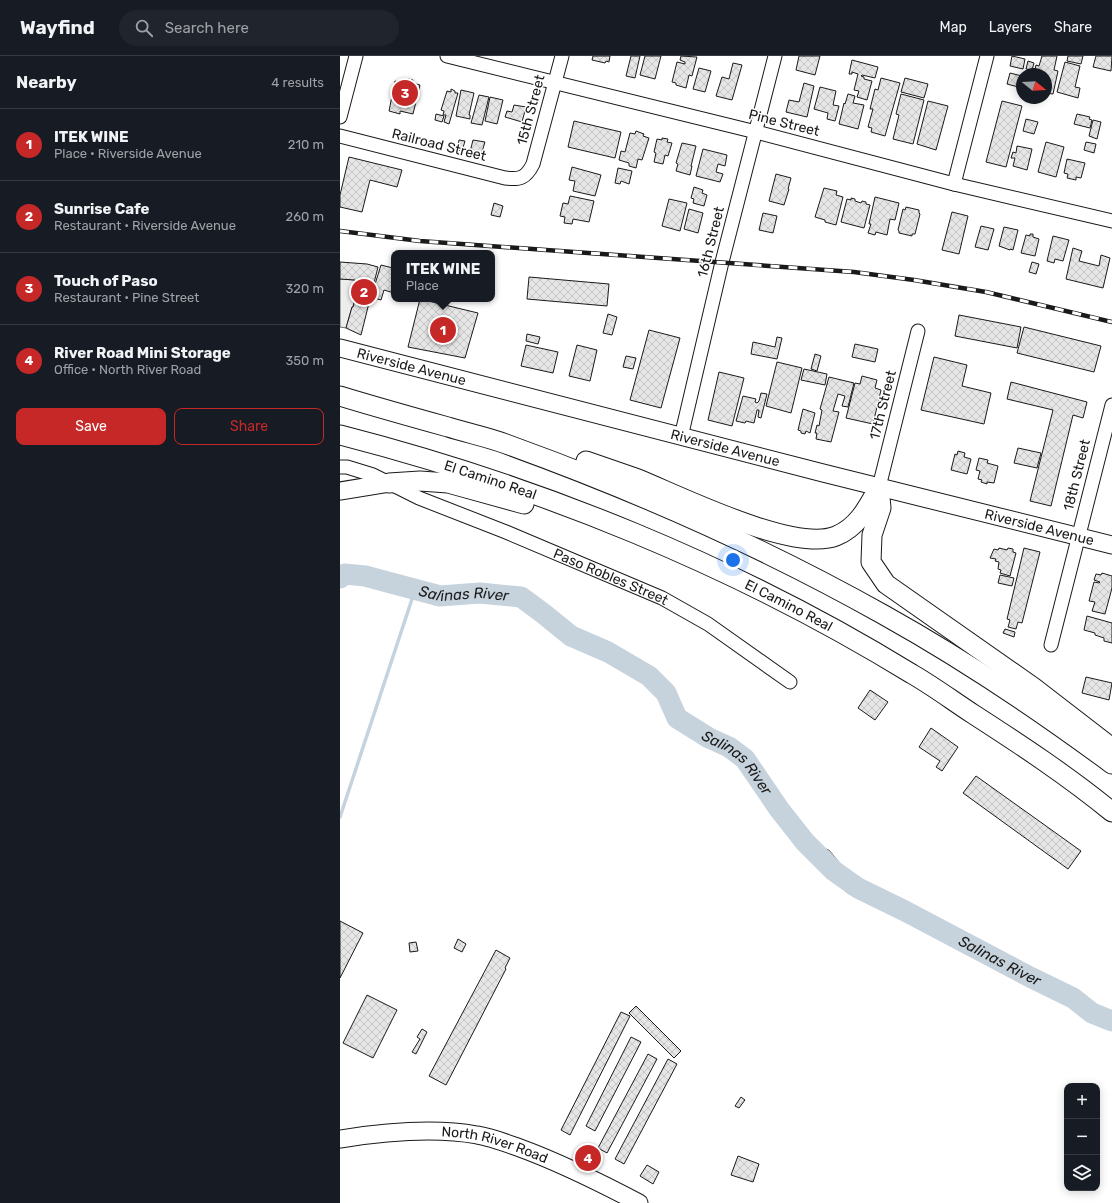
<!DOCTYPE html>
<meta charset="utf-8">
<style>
:root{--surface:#171b24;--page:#20242c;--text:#f1f3f6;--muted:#9ea1a6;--line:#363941;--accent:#c62828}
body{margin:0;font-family:Rubik,sans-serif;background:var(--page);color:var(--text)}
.controls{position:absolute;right:12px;bottom:12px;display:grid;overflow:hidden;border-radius:8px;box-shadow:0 2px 10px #0003}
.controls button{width:36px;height:36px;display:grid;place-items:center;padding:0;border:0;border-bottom:1px solid var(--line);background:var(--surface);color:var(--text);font:20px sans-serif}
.compass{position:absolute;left:676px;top:12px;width:36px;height:36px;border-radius:50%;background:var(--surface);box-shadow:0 2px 10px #0003;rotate:108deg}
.you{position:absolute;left:393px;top:504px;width:14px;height:14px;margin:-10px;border:3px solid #fff;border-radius:50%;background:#1a73e8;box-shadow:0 0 0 6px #1a73e833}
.badge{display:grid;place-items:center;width:26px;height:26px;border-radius:50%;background:var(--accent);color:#fff;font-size:13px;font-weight:700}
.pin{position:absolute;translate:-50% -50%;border:2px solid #fff;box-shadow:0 1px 4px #0006}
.popup{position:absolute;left:51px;top:194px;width:104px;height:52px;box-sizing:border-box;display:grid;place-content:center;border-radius:8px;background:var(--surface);filter:drop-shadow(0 1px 3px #0005);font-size:13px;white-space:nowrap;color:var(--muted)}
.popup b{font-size:15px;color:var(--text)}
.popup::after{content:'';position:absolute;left:50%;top:100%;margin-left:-8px;border:8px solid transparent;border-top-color:var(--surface)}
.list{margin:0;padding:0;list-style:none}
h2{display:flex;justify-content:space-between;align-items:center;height:52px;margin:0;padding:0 16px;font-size:17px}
h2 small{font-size:13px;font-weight:400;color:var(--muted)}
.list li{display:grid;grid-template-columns:26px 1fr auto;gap:12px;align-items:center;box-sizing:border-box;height:72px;padding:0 16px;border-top:1px solid var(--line)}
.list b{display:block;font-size:15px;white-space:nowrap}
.list p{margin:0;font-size:13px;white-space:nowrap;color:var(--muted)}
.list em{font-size:13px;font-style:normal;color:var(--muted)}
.actions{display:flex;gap:8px;padding:12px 16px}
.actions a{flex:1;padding:9px 0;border:1px solid var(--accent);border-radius:8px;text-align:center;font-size:14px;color:var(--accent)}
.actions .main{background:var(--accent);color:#fff}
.icon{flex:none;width:22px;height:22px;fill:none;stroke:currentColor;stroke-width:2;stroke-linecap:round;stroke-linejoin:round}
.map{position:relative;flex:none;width:772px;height:1147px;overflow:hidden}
header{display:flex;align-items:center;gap:24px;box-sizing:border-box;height:56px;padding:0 20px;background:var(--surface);border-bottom:1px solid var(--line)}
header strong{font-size:19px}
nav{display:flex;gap:22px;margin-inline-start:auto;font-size:14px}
.search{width:280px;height:36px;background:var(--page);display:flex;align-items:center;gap:10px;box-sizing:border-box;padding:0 14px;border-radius:22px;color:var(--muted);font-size:15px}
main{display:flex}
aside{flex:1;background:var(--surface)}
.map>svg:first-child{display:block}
</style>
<header>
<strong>Wayfind</strong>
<div class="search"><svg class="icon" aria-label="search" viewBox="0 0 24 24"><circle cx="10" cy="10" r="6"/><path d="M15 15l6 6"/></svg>Search here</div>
<nav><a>Map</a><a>Layers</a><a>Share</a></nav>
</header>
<main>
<aside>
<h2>Nearby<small>4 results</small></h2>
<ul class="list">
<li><span class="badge">1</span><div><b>ITEK WINE</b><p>Place · Riverside Avenue</p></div><em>210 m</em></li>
<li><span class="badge">2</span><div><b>Sunrise Cafe</b><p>Restaurant · Riverside Avenue</p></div><em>260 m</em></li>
<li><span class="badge">3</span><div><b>Touch of Paso</b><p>Restaurant · Pine Street</p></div><em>320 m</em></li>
<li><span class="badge">4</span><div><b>River Road Mini Storage</b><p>Office · North River Road</p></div><em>350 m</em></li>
</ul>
<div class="actions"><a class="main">Save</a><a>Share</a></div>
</aside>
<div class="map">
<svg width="772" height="1147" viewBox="0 0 772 1147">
<defs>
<pattern id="building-cross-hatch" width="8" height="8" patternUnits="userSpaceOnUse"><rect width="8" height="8" fill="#e6e6e6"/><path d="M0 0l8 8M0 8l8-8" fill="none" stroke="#c5c5c5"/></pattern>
</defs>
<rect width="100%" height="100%" fill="#fff"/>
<polygon fill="#ededed" stroke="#6a6a6a" points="0,223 15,224 19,228 13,251 12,251 6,272 0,271"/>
<polygon fill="#c6d2dc" stroke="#6a6a6a" points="465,786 489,794 517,828 518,838 509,838 479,812"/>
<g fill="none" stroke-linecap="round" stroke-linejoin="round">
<polyline stroke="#c6d2dc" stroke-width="3.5" points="0,761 75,534"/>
<path stroke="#c6d2dc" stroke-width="21" id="s1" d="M 0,522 L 5,518 L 25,520 L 100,540 L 140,537 L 181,541 L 204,558 L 231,580 L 268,596 L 309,620 L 326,637 L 337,662 L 369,682 L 389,691 L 405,703 L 439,753 L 465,786 L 494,815 L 518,832 L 565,855 L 690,921 L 733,942 L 752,957 L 772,965"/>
</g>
<g fill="url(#building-cross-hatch)" stroke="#1a1a1a">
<polygon points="253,0 270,0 269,6 266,5 265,7 252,4"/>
<polygon points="291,0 300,0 295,22 286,20"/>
<polygon points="305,0 321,0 315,23 300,19"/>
<polygon points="341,0 357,1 352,20 349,19 346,32 336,29 336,27 332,26 337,6 345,8 345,6 340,4"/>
<polygon points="459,0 480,0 475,19 456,14"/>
<polygon points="672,0 685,3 683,13 670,10"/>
<polygon points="702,0 717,0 714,14 718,15 713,38 706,37 706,18 694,18 696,9 699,10"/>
<polygon points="728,0 743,0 741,8 727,5"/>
<polygon points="756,0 772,0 771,15 753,11"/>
<polygon points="512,4 538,11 535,22 522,19 521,20 524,21 524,23 532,25 527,44 517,41 519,35 514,34 518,18 512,16 512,18 509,18"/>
<polygon points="688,5 694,7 692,14 686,13"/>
<polygon points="725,6 740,10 735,31 740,32 738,42 717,36"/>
<polygon points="393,7 402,9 392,44 376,40 382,21 389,23"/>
<polygon points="359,12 371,15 365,36 353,33"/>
<polygon points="670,17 682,20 682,32 667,28"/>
<polygon points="541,22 560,27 545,80 531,76 532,72 528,71 533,53 530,53 535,33 538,34"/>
<polygon points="565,22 588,28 584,42 561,36"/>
<polygon points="68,23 73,24 72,27 80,29 73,58 60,55 60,58 49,55 55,25 62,27 63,24 67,25"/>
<polygon points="464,27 474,30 467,61 446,56 449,44 459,46"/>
<polygon points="480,31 496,35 493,49 499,50 495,65 487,63 488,57 474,53"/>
<polygon points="111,33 115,35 115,37 118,37 109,68 104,66 106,59 103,59 104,55 101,54 107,35 111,36"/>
<polygon points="121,34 134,37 129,59 130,59 130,63 116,60"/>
<polygon points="508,38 515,40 513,47 524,49 518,73 499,68 504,47 505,48"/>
<polygon points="561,38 584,44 573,88 553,83 559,59 556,58"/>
<polygon points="139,39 149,41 142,69 131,67"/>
<polygon points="150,41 163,44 157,68 145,65"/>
<polygon points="588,45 608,50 596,94 577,88"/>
<polygon points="662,45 682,50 666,111 646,106"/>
<polygon points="174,49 186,51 182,66 165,61 167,55 172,56"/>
<polygon points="96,58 104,60 102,66 95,64"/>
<polygon points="737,58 750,61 749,63 752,64 750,72 734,68"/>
<polygon points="686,63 698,66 694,78 683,75"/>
<polygon points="753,64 761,66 757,83 749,80"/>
<polygon points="234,65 281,76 275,102 228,91"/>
<polygon points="296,75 304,78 303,80 309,82 302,104 298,103 296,112 289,110 289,107 279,104 281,95 285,96 290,77 295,78"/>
<polygon points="322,82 328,83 327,86 332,87 328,100 325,99 323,108 314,106 316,97 314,96 317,83 322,84"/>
<polygon points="119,84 125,85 122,95 117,94"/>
<polygon points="133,84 145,86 141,99 130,96"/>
<polygon points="706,86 724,91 716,121 698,116"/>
<polygon points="746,86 756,88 754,97 744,94"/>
<polygon points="342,87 356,90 351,110 352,110 350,119 336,115 338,108 336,107"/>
<polygon points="677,90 692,93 687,114 673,110 675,102 671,102 673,96 676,97"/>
<polygon points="363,93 387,99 385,110 378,108 376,116 383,118 380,126 356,120"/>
<polygon points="9,101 62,114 57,131 30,124 22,156 0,151 0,139"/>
<polygon points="727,103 745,107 741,122 736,121 736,124 727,122 728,118 724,117"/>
<polygon points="232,111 261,119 255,140 233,135 235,125 229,124"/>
<polygon points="278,112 292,115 289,128 281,125 280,128 275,127"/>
<polygon points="436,118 451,122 448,133 449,133 444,149 429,145"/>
<polygon points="354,131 363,134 362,137 367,139 364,150 353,147 354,143 351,142"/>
<polygon points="484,132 497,135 496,139 503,141 496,169 485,166 485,164 475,161"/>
<polygon points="230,140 254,145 249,166 233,163 232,168 224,167 225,161 220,160 223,147 228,148"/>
<polygon points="535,141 559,147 555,164 550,163 547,179 536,176 535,179 528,177 531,168 529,168"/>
<polygon points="511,142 515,143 515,145 521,147 522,145 526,146 526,148 530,149 524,172 501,166 507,143 511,144"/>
<polygon points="329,143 347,147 340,175 322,170"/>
<polygon points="154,147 163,150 160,161 151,159"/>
<polygon points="566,151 579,154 579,157 580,158 575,178 572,178 572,180 559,177 559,175 558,174 563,153 565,154"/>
<polygon points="349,153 363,157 358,177 344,173"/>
<polygon points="612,156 628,160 619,198 602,194"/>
<polygon points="423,157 437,160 433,177 419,174"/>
<polygon points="641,170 654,173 648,194 635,191"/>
<polygon points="664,171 678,174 673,194 670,193 670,194 659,190"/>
<polygon points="690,178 693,178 693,181 699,183 695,200 681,197 686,179 690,180"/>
<polygon points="713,180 729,184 723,205 715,203 714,207 707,205"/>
<polygon points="733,192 742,195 739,205 759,210 761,199 770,202 763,232 726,223"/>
<polygon points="0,206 27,208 38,211 21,279 6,272 12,251 13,251 19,228 15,227 15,224 0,223"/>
<polygon points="692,206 699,208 696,218 689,216"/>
<polygon points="41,209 53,212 54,210 54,237 44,234 41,244 31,241"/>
<polygon points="189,221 269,228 267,250 187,243"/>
<polygon points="80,243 138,257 125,302 68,291"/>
<polygon points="268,258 277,261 272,279 263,277"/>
<polygon points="619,259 681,271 677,292 615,280"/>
<polygon points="684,271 761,290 754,316 677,297"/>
<polygon points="309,274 340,282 321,352 290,344"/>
<polygon points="187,278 200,281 198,288 186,285"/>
<polygon points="437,281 442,282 437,303 411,298 413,286 435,291"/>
<polygon points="515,288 538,293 535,306 512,301"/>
<polygon points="186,289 218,296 213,317 181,310"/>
<polygon points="237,289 257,294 250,325 229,320"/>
<polygon points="475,298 481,300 477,315 471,313"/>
<polygon points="286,300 296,302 293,313 283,311"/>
<polygon points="594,301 627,309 622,330 651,337 644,368 581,354"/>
<polygon points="437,306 462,312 451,357 426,350"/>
<polygon points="464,313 487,318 485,329 461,324"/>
<polygon points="379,316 404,322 392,370 368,364"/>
<polygon points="522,320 537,324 535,332 541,334 533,368 506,362 515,327 520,328"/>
<polygon points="489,321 514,327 508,351 502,350 505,340 498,338 493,355 499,356 491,386 476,383 477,377 475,377 477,369 479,370 482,354 480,353"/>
<polygon points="671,326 747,346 743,362 733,359 711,450 690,445 713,354 667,343"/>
<polygon points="421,337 427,338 421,362 418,361 419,354 417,354 414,367 406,365 405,367 396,365 403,340 416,343 415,346 417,347 419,345"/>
<polygon points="463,353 475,357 470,377 466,375 465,378 461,377 461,375 458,374"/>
<polygon points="678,392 701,397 697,412 674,407"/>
<polygon points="618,395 625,397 624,401 631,403 627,418 611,414 615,398 617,399"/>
<polygon points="639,402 648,404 647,407 658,410 654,427 647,426 647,428 641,426 642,424 638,423 640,415 636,414"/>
<polygon points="659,492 667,494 668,492 673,493 673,496 676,497 670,520 660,517 661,514 658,513 659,506 655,505 656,503 650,502 654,493 658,494"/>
<polygon points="684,492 700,496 682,567 678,566 676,573 668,571 670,564 667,563"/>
<polygon points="762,517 772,520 772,532 765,558 752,555 755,546 749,545 754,526 759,527 760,526 754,524 756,518 761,519"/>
<polygon points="660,519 674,522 672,530 658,527"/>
<polygon points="747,560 772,567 772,587 764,585 764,582 755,579 755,577 744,574"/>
<polygon points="665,573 675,576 674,581 663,577"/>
<polygon points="746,621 772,627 769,644 742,637"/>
<polygon points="530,634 548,646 535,664 518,652"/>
<polygon points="591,672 618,691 602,715 596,711 600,705 579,691"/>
<polygon points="636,720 741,795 728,813 623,737"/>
<polygon points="0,865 23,877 0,922"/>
<polygon points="118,883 126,888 122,896 114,892"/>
<polygon points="76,886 78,895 70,896 69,887"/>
<polygon points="156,894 170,902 165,912 166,913 106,1029 89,1020"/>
<polygon points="27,939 57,954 33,1002 3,987"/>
<polygon points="296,950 341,995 334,1002 289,957"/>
<polygon points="281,956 290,960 230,1079 221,1074"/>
<polygon points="82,973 87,976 76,998 72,996 80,983 77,981"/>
<polygon points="291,981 301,986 255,1075 246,1070"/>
<polygon points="308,998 317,1003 267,1097 258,1092"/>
<polygon points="328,1003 337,1008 284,1108 275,1103"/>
<polygon points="401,1041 405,1044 399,1052 395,1050"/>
<polygon points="398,1100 419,1108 413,1126 391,1119"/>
<polygon points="307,1109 319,1116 313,1128 300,1120"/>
</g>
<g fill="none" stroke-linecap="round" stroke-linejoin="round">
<g stroke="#1a1a1a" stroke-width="15">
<g id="minor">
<polyline points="107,0 416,76 614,128 772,165"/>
<polyline points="0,61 16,0"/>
<path d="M 0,80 L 165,122 C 180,124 186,122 193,108 L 222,0"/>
<polyline points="614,128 647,0"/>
<polyline points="341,381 382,206 435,0"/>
<path id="s2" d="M 0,411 L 7,411 L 33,419 L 79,442 L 166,476 L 322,542 L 368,568 L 450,626"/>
<polyline points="539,431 578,275"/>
<polyline points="711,589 772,349"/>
</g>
</g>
<g stroke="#1a1a1a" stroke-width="19">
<g id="major">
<path id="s3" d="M 0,292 L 483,417 L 772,489"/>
<polyline points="0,435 49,427"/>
<path id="s4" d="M 0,1083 C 44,1076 93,1071 137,1079 C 151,1081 166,1087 180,1092 C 221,1107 261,1127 299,1147"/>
</g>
</g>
<g stroke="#1a1a1a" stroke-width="21">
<g id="highway">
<path d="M 0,340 C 36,351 72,361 108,371 C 127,377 147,381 166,388 C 296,435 423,491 544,559 C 623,603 699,654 772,708"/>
<path id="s5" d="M 0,379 C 199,430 396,510 572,618 C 593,630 613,645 633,658 C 681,689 728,720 772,756"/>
<path d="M 246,405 C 263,411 281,417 298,423 C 340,440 454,497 496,480 C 518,471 528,451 539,431"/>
<polyline points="49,427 80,425 108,427 184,448"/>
<polyline points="539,431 541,452 532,479 531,506 546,528 693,631 772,692"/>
</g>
</g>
<use href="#minor" stroke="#fff" stroke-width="13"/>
<use href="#major" stroke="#fff" stroke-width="17"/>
<use href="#highway" stroke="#fff" stroke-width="19"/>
<g stroke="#1a1a1a" stroke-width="4.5">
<polyline id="rail" points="0,175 80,185 514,216 574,224 646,236 772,266"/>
</g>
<use href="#rail" stroke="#fff" stroke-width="3" stroke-dasharray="9" stroke-linecap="butt"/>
</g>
<g text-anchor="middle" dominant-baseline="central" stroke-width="3" stroke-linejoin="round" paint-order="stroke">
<g font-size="14" fill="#1a1a1a" stroke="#fff">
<text transform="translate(191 54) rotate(-75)">15th Street</text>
<text transform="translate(444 67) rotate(14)">Pine Street</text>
<text transform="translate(99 89) rotate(14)">Railroad Street</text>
<text transform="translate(371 186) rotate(-76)">16th Street</text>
<text stroke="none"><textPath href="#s3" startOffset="74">Riverside Avenue</textPath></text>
<text transform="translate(543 349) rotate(-76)">17th Street</text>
<text stroke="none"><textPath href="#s3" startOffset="398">Riverside Avenue</textPath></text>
<text transform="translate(737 419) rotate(-76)">18th Street</text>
<text stroke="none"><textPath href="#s5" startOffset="157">El Camino Real</textPath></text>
<text stroke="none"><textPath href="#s3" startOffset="722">Riverside Avenue</textPath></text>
<text stroke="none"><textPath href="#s2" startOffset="293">Paso Robles Street</textPath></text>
<text stroke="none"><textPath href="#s5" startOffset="481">El Camino Real</textPath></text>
<text stroke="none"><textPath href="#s4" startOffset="157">North River Road</textPath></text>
</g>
<g font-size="15" font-style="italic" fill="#1a1a1a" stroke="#fff">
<text stroke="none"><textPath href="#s1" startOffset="128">Salinas River</textPath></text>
<text stroke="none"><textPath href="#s1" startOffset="464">Salinas River</textPath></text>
<text stroke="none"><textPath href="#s1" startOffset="800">Salinas River</textPath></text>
</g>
</g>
</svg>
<div class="controls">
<button>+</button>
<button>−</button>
<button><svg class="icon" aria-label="layers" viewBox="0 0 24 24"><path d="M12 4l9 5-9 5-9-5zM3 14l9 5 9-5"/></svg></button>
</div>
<svg class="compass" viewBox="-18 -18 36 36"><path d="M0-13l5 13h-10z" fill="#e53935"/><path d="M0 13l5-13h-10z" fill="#9ea1a6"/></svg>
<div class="you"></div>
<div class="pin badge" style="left:103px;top:274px">1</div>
<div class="popup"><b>ITEK WINE</b>Place</div>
<div class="pin badge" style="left:24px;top:236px">2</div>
<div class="pin badge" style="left:65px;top:37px">3</div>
<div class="pin badge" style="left:248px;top:1102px">4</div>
</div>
</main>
